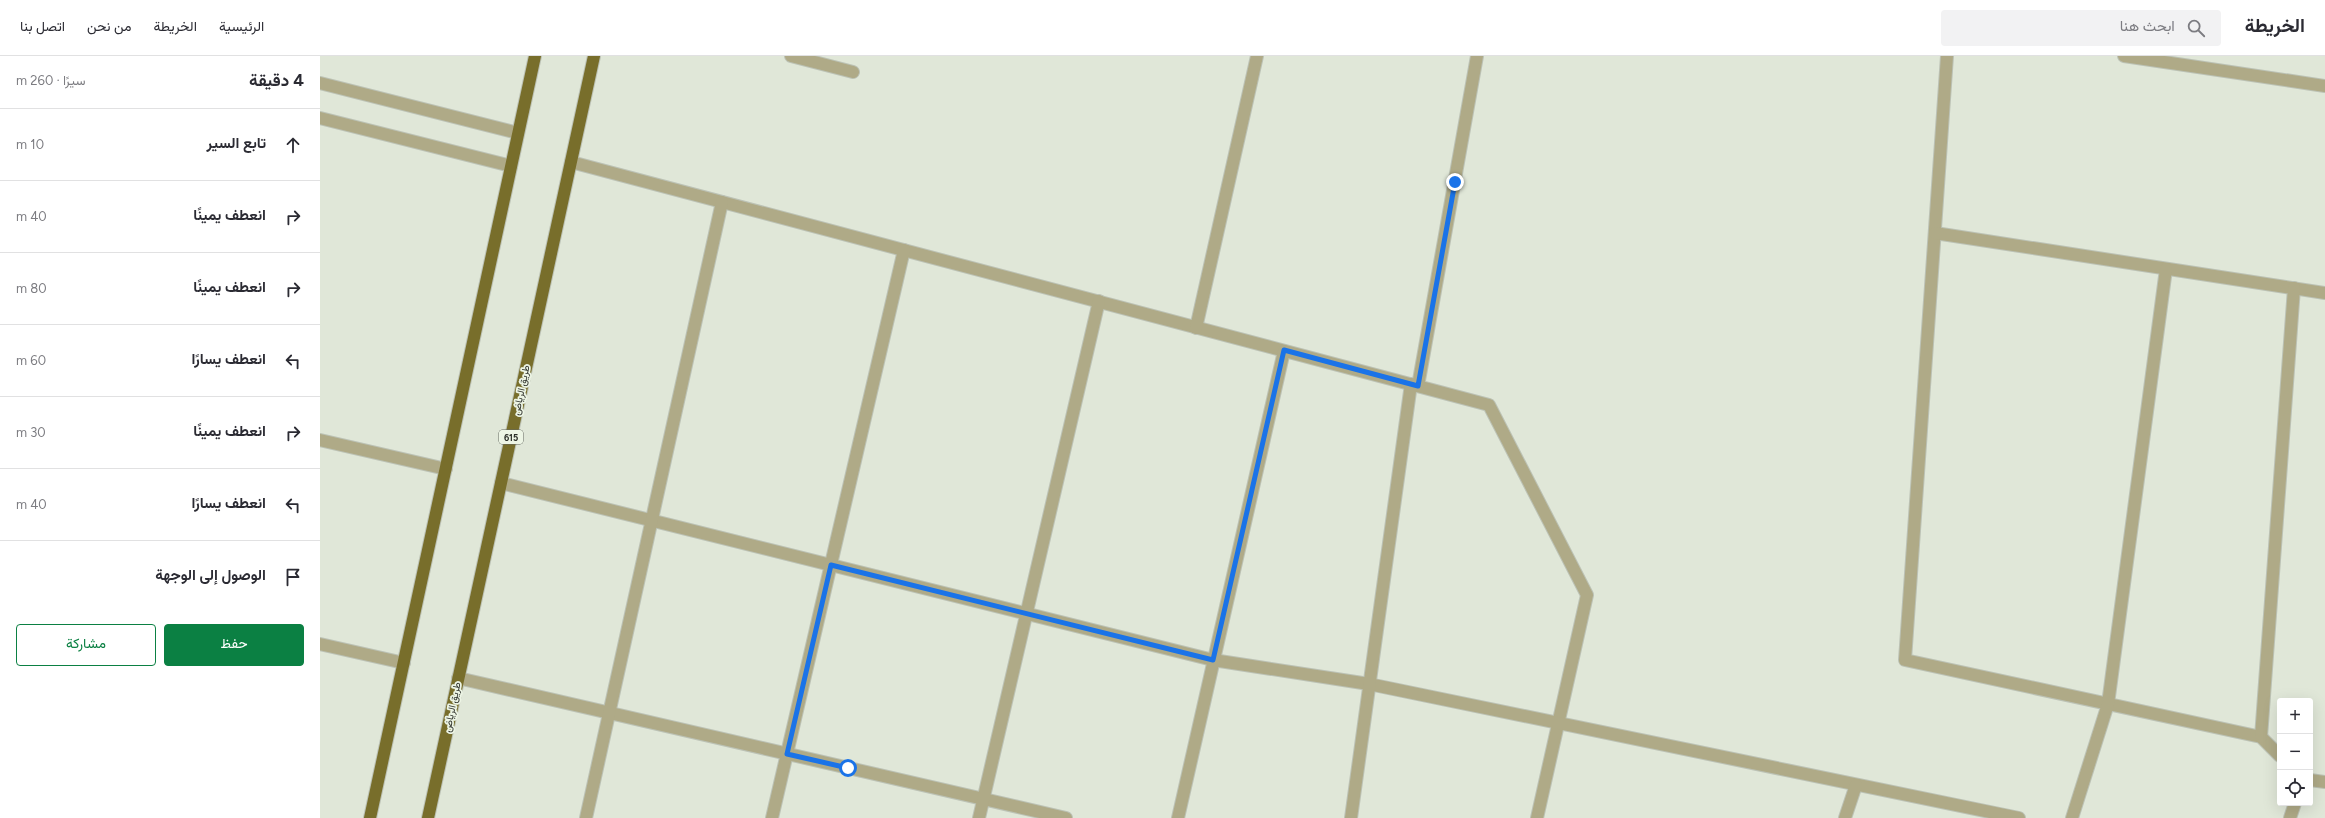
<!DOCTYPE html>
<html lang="ar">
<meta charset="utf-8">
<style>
:root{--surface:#fff;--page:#f2f2f3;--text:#2b2b33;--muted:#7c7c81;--line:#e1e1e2;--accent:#0b8043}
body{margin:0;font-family:Figtree,Vazirmatn,sans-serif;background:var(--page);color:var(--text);direction:rtl}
.controls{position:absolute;right:12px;bottom:12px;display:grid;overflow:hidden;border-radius:4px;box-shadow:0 4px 16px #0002}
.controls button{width:36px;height:36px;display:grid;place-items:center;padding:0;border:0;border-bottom:1px solid var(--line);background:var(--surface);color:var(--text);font:20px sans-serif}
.stop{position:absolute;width:12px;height:12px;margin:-9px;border:3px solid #1a73e8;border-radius:50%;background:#fff}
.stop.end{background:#1a73e8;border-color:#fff;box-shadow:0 1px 4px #0008}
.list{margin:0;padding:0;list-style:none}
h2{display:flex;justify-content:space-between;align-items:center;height:52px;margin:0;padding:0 16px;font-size:17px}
h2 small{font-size:13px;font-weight:400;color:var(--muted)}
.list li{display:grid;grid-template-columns:26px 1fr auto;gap:12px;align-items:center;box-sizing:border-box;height:72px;padding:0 16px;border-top:1px solid var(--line)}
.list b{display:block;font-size:15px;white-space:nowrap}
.list em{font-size:13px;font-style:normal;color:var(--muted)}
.actions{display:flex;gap:8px;padding:12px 16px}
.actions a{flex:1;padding:9px 0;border:1px solid var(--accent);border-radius:4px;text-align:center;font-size:14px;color:var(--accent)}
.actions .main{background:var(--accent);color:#fff}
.icon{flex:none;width:22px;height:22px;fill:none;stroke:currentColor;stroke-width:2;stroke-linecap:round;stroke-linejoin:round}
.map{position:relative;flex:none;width:2005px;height:762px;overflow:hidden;direction:ltr}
header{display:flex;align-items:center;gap:24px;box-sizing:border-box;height:56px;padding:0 20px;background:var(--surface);border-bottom:1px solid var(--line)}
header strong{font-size:19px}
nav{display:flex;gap:22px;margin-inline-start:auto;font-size:14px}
.search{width:280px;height:36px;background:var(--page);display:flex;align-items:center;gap:10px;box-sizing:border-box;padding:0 14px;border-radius:4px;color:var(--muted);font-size:15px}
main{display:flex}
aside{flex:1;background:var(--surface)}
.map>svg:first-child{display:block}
</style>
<header>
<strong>الخريطة</strong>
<div class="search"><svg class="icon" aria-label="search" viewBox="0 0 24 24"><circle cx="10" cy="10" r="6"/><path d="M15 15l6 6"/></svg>ابحث هنا</div>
<nav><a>الرئيسية</a><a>الخريطة</a><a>من نحن</a><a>اتصل بنا</a></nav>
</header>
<main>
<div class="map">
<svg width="2005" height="762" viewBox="0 0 2005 762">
<rect width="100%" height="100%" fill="#e0e7d8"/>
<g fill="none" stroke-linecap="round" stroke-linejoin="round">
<g stroke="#bcc2b5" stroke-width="14">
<polyline id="service" points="471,0 533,16"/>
</g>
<g stroke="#bcc2b5" stroke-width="14">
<g id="minor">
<polyline points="1627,0 1585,604 1941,681 1960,700"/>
<polyline points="1804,0 2005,30"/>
<polyline points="0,27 198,77"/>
<polyline points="0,62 191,110"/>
<polyline points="251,106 1169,349 1267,539 1217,762"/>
<polyline points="1615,177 2005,237"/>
<polyline points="876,272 937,0"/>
<polyline points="1098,330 1157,0"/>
<polyline points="0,384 126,413"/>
<polyline points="181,427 893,604 1049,628 1699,762"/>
<polyline points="0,588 84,607"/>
<polyline points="138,622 746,762"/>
<polyline points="1941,681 1974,232"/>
<polyline points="1990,724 2005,726"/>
<polyline points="266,762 402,146"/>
<polyline points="452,762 584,194"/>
<polyline points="659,762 779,245"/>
<polyline points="858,762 964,295"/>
<polyline points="1031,762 1091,328"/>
<polyline points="1525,762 1536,729"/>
<polyline points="1752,762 1788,648 1846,213"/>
<polyline points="1970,762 1975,747"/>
</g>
</g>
<g stroke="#bcc2b5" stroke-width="14">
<g id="trunk">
<polyline points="50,762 215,0"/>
<polyline points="108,762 274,0"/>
</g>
</g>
<use href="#service" stroke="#afaa87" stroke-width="12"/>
<use href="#minor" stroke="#afaa87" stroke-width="12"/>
<use href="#trunk" stroke="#786e2b" stroke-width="12"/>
</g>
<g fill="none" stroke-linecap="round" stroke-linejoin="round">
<polyline stroke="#1a73e8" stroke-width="5" points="528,712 467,698 511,509 893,604 964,294 1098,330 1135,126"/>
</g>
<g text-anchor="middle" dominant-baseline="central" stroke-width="3.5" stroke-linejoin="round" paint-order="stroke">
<rect fill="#edf5e5" stroke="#646960" stroke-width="1" x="179" y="374" width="24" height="14" rx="3"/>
<g font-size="9" font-weight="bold" fill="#2a2d27">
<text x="191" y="381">615</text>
</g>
<g font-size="10" fill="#2a2d27" stroke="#edf5e5">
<text transform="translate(201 334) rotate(-78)">طريق الرياض</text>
<text transform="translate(132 651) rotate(-78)">طريق الرياض</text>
</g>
</g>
</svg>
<div class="controls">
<button>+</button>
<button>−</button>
<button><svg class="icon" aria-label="locate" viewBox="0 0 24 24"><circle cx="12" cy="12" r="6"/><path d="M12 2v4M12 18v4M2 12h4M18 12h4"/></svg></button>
</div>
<div class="stop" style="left:528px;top:712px"></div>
<div class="stop end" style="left:1135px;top:126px"></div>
</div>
<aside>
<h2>4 دقيقة<small>سيرًا · 260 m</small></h2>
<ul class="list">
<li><svg class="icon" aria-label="ahead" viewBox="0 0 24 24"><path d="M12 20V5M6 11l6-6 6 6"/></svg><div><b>تابع السير</b></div><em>10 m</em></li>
<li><svg class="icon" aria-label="right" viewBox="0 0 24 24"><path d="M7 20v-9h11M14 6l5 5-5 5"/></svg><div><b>انعطف يمينًا</b></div><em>40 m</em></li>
<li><svg class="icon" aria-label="right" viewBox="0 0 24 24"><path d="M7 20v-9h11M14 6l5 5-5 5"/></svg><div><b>انعطف يمينًا</b></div><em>80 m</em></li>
<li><svg class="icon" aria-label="left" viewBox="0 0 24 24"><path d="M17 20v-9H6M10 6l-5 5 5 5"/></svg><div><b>انعطف يسارًا</b></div><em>60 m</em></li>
<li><svg class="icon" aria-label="right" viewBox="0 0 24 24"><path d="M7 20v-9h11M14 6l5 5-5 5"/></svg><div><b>انعطف يمينًا</b></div><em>30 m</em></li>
<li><svg class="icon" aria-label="left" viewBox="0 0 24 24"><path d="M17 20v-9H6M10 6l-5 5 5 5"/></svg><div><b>انعطف يسارًا</b></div><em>40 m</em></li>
<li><svg class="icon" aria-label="arrive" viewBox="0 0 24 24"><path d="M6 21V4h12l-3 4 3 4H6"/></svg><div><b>الوصول إلى الوجهة</b></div></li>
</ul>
<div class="actions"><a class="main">حفظ</a><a>مشاركة</a></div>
</aside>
</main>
